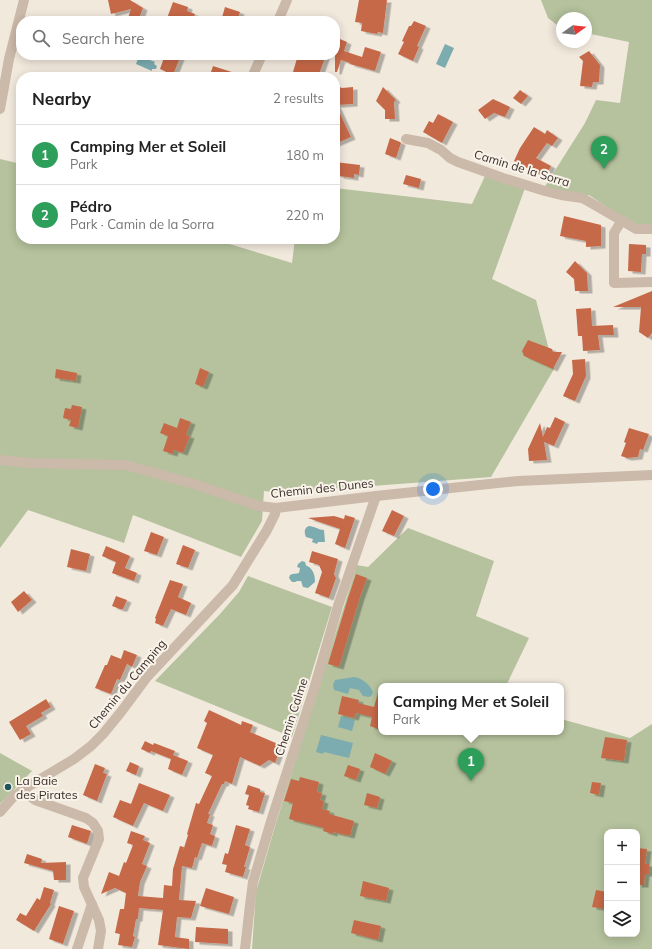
<!DOCTYPE html>
<meta charset="utf-8">
<style>
:root{--surface:#fff;--page:#f2f2f2;--text:#222;--muted:#767676;--line:#e0e0e0;--accent:#2563eb}
body{margin:0;font-family:Mulish,sans-serif;background:var(--page);color:var(--text)}
.controls{position:absolute;right:12px;bottom:12px;display:grid;overflow:hidden;border-radius:8px;box-shadow:0 2px 10px #0003}
.controls button{width:36px;height:36px;display:grid;place-items:center;padding:0;border:0;border-bottom:1px solid var(--line);background:var(--surface);color:var(--text);font:20px sans-serif}
.compass{position:absolute;left:556px;top:12px;width:36px;height:36px;border-radius:50%;background:var(--surface);box-shadow:0 2px 10px #0003;rotate:75deg}
.you{position:absolute;left:433px;top:489px;width:14px;height:14px;margin:-10px;border:3px solid #fff;border-radius:50%;background:#1a73e8;box-shadow:0 0 0 6px #1a73e833}
.badge{display:grid;place-items:center;width:26px;height:26px;border-radius:50%;background:var(--accent);color:#fff;font-size:13px;font-weight:700}
.pin{position:absolute;translate:-50% -33px;filter:drop-shadow(0 1px 2px #0008)}
.pin::after{content:'';position:absolute;top:21px;width:14px;height:12px;background:inherit;clip-path:polygon(0 0,100% 0,50% 100%)}
.popup{position:absolute;left:378px;top:683px;width:186px;height:52px;box-sizing:border-box;display:grid;place-content:center;border-radius:8px;background:var(--surface);filter:drop-shadow(0 1px 3px #0005);font-size:13px;white-space:nowrap;color:var(--muted)}
.popup b{font-size:15px;color:var(--text)}
.popup::after{content:'';position:absolute;left:50%;top:100%;margin-left:-8px;border:8px solid transparent;border-top-color:var(--surface)}
.list{margin:0;padding:0;list-style:none}
h2{display:flex;justify-content:space-between;align-items:center;height:52px;margin:0;padding:0 16px;font-size:17px}
h2 small{font-size:13px;font-weight:400;color:var(--muted)}
.list li{display:grid;grid-template-columns:26px 1fr auto;gap:12px;align-items:center;box-sizing:border-box;height:60px;padding:0 16px;border-top:1px solid var(--line)}
.list b{display:block;font-size:15px;white-space:nowrap}
.list p{margin:0;font-size:13px;white-space:nowrap;color:var(--muted)}
.list em{font-size:13px;font-style:normal;color:var(--muted)}
.icon{flex:none;width:22px;height:22px;fill:none;stroke:currentColor;stroke-width:2;stroke-linecap:round;stroke-linejoin:round}
.map{position:relative;flex:none;width:652px;height:949px;overflow:hidden}
.search{position:absolute;background:var(--surface);box-shadow:0 2px 10px #0003;left:16px;top:16px;width:324px;height:44px;display:flex;align-items:center;gap:10px;box-sizing:border-box;padding:0 14px;border-radius:16px;color:var(--muted);font-size:15px}
.panel{position:absolute;background:var(--surface);box-shadow:0 2px 10px #0003;left:16px;top:72px;width:324px;height:172px;border-radius:16px}
.map>svg:first-child{display:block}
</style>
<div class="map">
<svg width="652" height="949" viewBox="0 0 652 949">
<defs>
<filter id="shadow"><feDropShadow dx="4.5" dy="2.5" stdDeviation="0" flood-color="#0004"/></filter>
</defs>
<rect width="100%" height="100%" fill="#f2e9dd"/>
<g fill="#b5c29d" fill-rule="evenodd">
<polygon points="541,0 652,0 652,226 637,227 589,195 579,195 544,188 585,123 596,100 620,103 629,42 586,33 586,18 562,18 561,28 548,18"/>
<polygon points="0,159 21,164 21,239 213,239 292,263 295,239 335,239 335,188 472,204 485,176 525,188 492,279 536,300 554,369 491,477 280,493 264,491 262,521 241,557 133,515 124,543 28,510 0,548"/>
<path d="M 408,528 L 494,561 L 476,616 L 529,638 L 506,686 L 381,686 L 381,732 L 561,732 L 561,719 L 630,738 L 652,724 L 652,949 L 252,949 L 256,892 L 276,823 L 357,565 L 368,567 ZM 607,832 L 637,832 L 637,934 L 607,934 Z"/>
<polygon points="248,576 332,607 292,737 155,681 220,614 239,592"/>
<polygon points="0,753 32,771 0,804"/>
</g>
<g fill="#7cacb0">
<polygon points="445,44 454,48 445,68 436,64"/>
<polygon points="139,56 155,62 154,64 157,66 156,69 152,69 152,71 136,64"/>
<path d="M 309,526 C 314,526 319,530 324,530 L 325,542 L 318,542 L 317,544 L 312,542 L 313,539 L 306,537 C 304,532 304,528 309,526 Z"/>
<path d="M 302,561 L 305,562 C 307,568 305,564 309,567 C 314,571 315,576 315,582 L 308,588 L 303,587 L 301,581 L 297,581 L 295,582 L 292,582 L 289,578 L 290,575 C 293,573 296,574 299,573 L 300,568 L 297,567 L 298,564 Z"/>
<path d="M 354,677 C 362,678 371,685 373,693 L 371,696 L 369,697 L 363,696 L 359,690 L 350,688 L 348,694 L 334,690 L 333,685 L 335,680 Z"/>
<polygon points="341,716 355,720 352,731 338,727"/>
<polygon points="321,735 353,743 349,758 324,752 323,754 316,752"/>
</g>
<g fill="#c66948" filter="url(#shadow)">
<polygon points="108,0 130,0 143,8 138,21 128,18 131,9 111,14"/>
<polygon points="359,0 387,0 383,33 378,32 377,34 361,31 362,23 355,22"/>
<polygon points="173,2 188,7 187,11 195,14 192,21 166,21"/>
<polygon points="225,7 240,12 237,21 221,21"/>
<polygon points="414,21 426,26 417,46 419,47 413,61 398,54 404,42 402,41 409,26 411,26"/>
<polygon points="335,37 347,42 344,51 362,57 365,47 381,52 375,71 350,64 350,63 341,60 337,72 335,72"/>
<polygon points="589,51 600,65 599,82 593,82 592,87 580,86 583,61 579,57"/>
<polygon points="165,55 181,55 173,75 160,69"/>
<polygon points="298,55 326,55 318,77 297,77 299,74 293,72"/>
<polygon points="213,66 241,75 240,77 216,77 210,75"/>
<polygon points="335,85 342,88 353,87 353,104 336,105 351,137 335,144"/>
<polygon points="383,87 396,100 394,102 395,119 385,119 385,110 376,101"/>
<polygon points="520,90 528,96 521,104 513,98"/>
<polygon points="493,99 510,107 505,117 494,113 485,119 478,110"/>
<polygon points="438,114 453,122 442,143 423,132 429,121 433,123"/>
<polygon points="534,127 545,134 547,130 558,138 552,146 547,143 536,158 551,166 545,177 523,166 523,165 514,161 520,148"/>
<polygon points="390,138 400,142 401,143 396,158 385,154"/>
<polygon points="335,162 360,165 359,175 354,174 354,178 339,176 339,175 335,174"/>
<polygon points="406,175 421,179 419,188 403,184"/>
<polygon points="564,216 601,225 601,246 586,247 586,241 560,236"/>
<polygon points="629,244 646,245 646,254 642,254 641,272 628,271"/>
<polygon points="575,261 587,273 588,291 575,291 574,279 566,272"/>
<polygon points="652,291 652,333 648,338 639,332 641,307 613,307"/>
<polygon points="591,308 592,326 613,325 614,335 598,335 600,350 583,351 582,336 578,336 576,309"/>
<polygon points="528,340 552,349 553,352 562,352 553,369 524,356 522,351"/>
<polygon points="585,359 586,376 575,401 563,396 573,374 572,360"/>
<polygon points="200,368 209,372 203,387 195,384"/>
<polygon points="56,369 77,373 76,381 55,378"/>
<polygon points="72,405 82,407 78,428 69,426 71,420 63,418 65,408 71,409"/>
<polygon points="555,417 565,422 554,446 544,442 547,460 529,461 528,449 540,423 543,437 547,427 550,428"/>
<polygon points="180,418 191,422 186,435 190,436 183,453 174,450 173,454 163,451 168,436 160,433 164,423 177,428"/>
<polygon points="629,428 649,434 643,450 640,449 638,457 627,458 621,456 626,443 624,442"/>
<polygon points="392,510 404,516 394,536 382,531"/>
<polygon points="345,515 355,518 345,548 335,544 340,529 308,518 334,516 344,519"/>
<polygon points="151,532 164,537 157,555 144,551"/>
<polygon points="183,545 195,550 188,568 176,564"/>
<polygon points="106,546 130,556 125,568 137,573 134,581 112,573 116,562 102,556"/>
<polygon points="71,549 90,554 86,571 67,567"/>
<polygon points="312,551 338,559 334,574 336,578 329,598 315,593 322,572 319,565 309,562"/>
<polygon points="356,574 367,578 360,597 339,667 328,664 348,598"/>
<polygon points="170,580 183,584 178,597 191,603 186,615 171,609 163,626 155,623 156,619 155,618"/>
<polygon points="24,591 32,600 18,612 11,602"/>
<polygon points="116,596 127,600 123,609 120,609 112,606"/>
<polygon points="124,650 137,655 132,667 127,664 120,680 117,679 111,694 95,688 105,665 107,665 111,655 121,659"/>
<polygon points="378,693 381,694 381,720 378,729 370,726 372,717 356,713 354,718 338,714 342,696 359,700 358,703 374,707"/>
<polygon points="46,699 51,707 41,713 43,716 26,726 31,734 20,740 9,722"/>
<polygon points="209,710 241,725 242,721 253,725 250,732 278,744 275,750 279,752 275,763 269,760 260,766 240,757 232,784 225,781 224,784 222,784 208,814 210,814 207,823 213,825 210,834 215,836 212,846 202,843 197,858 195,857 192,868 182,866 179,900 196,901 191,918 177,917 175,937 189,939 189,949 158,945 163,910 139,908 138,919 136,919 133,936 135,937 132,947 118,945 120,934 115,933 120,909 124,909 126,893 115,888 101,894 109,872 119,876 124,862 126,863 133,845 127,843 131,831 145,836 143,840 150,843 142,864 147,866 140,882 138,896 163,898 164,885 172,886 173,869 180,846 184,847 183,851 188,835 187,834 196,803 199,804 212,776 205,773 213,755 197,748 207,723 204,721"/>
<polygon points="605,737 627,740 624,761 601,758"/>
<polygon points="145,741 153,745 154,743 175,751 173,755 188,761 182,775 168,769 171,759 151,751 150,753 141,749"/>
<polygon points="375,753 392,761 385,774 370,767"/>
<polygon points="130,762 139,766 136,775 126,771"/>
<polygon points="95,764 105,768 103,773 107,774 97,801 83,795"/>
<polygon points="348,765 360,769 356,780 344,776"/>
<polygon points="300,777 319,782 317,792 322,793 320,800 324,801 322,809 330,811 329,814 354,821 350,836 333,832 333,834 323,831 324,828 289,819 293,803 284,801 291,779 299,781"/>
<polygon points="592,782 601,783 599,795 590,793"/>
<polygon points="139,783 170,795 163,811 144,803 133,826 113,817 120,800 131,804"/>
<polygon points="248,785 260,789 260,792 265,793 259,812 248,809 249,806 246,805 249,795 245,794"/>
<polygon points="367,793 380,797 377,808 364,805"/>
<polygon points="72,825 91,831 87,844 68,837"/>
<polygon points="236,825 250,829 245,845 250,847 244,867 246,867 243,877 225,872 227,865 222,864 225,853 228,854"/>
<polygon points="637,848 647,849 645,864 649,864 649,874 645,874 644,885 637,885"/>
<polygon points="27,854 42,859 41,863 66,862 66,880 54,880 53,871 24,863"/>
<polygon points="363,881 389,888 386,901 360,896"/>
<polygon points="44,887 54,890 50,903 51,904 34,931 16,920 20,913 26,916 37,898 40,900"/>
<polygon points="206,888 234,897 229,914 200,906"/>
<polygon points="596,890 607,892 606,909 592,907"/>
<polygon points="59,906 74,911 63,944 49,939"/>
<polygon points="354,920 381,926 378,940 351,933"/>
<polygon points="196,927 228,929 228,944 195,942"/>
</g>
<g fill="none" stroke-linecap="round" stroke-linejoin="round">
<g stroke="#cbb9a9" stroke-width="10">
<polyline points="278,21 287,0"/>
<polyline points="252,77 262,55"/>
<polyline points="0,109 9,59 24,0"/>
<polyline points="406,139 428,143 441,150 450,158 458,162 503,178 545,191 561,195 582,198 586,200 636,229 652,229"/>
<polyline points="622,220 614,233 614,283 652,282"/>
<polyline points="0,460 30,463 126,465 194,484 259,506 276,508 376,496 518,481 652,475"/>
<polyline points="24,789 28,795 35,800 86,818 93,823 98,831 99,839 83,878 84,887 99,920 101,931 98,949"/>
<polyline points="0,812 14,796 24,789 74,759 91,746 103,734 121,712 147,677 233,585 267,530 275,514 276,508"/>
<polyline points="77,949 92,904"/>
<polyline points="245,949 250,905 253,882 272,818 314,689 338,606 376,496"/>
</g>
</g>
<circle fill="#1e545a" stroke="#faf3ea" stroke-width="1.5" cx="8" cy="787" r="4"/>
<g text-anchor="middle" dominant-baseline="central" stroke-width="4" stroke-linejoin="round" paint-order="stroke">
<g font-size="12" fill="#382e29" stroke="#faf3ea">
<text transform="translate(522 168) rotate(17)">Camin de la Sorra</text>
<text transform="translate(322 488) rotate(-6)">Chemin des Dunes</text>
<text transform="translate(127 684) rotate(-50)">Chemin du Camping</text>
<text transform="translate(291 717) rotate(-72)">Chemin Calme</text>
</g>
<g font-size="12" fill="#382e29" stroke="#faf3ea" text-anchor="start">
<text x="16" y="780">La Baie<tspan x="16" dy="14">des Pirates</tspan></text>
</g>
</g>
</svg>
<div class="controls">
<button>+</button>
<button>−</button>
<button><svg class="icon" aria-label="layers" viewBox="0 0 24 24"><path d="M12 4l9 5-9 5-9-5zM3 14l9 5 9-5"/></svg></button>
</div>
<svg class="compass" viewBox="-18 -18 36 36"><path d="M0-13l5 13h-10z" fill="#e53935"/><path d="M0 13l5-13h-10z" fill="#767676"/></svg>
<div class="you"></div>
<div class="pin badge" style="left:471px;top:781px;background:#2e9e5b">1</div>
<div class="popup"><b>Camping Mer et Soleil</b>Park</div>
<div class="pin badge" style="left:604px;top:169px;background:#2e9e5b">2</div>
<div class="search"><svg class="icon" aria-label="search" viewBox="0 0 24 24"><circle cx="10" cy="10" r="6"/><path d="M15 15l6 6"/></svg>Search here</div>
<section class="panel">
<h2>Nearby<small>2 results</small></h2>
<ul class="list">
<li><span class="badge" style="background:#2e9e5b">1</span><div><b>Camping Mer et Soleil</b><p>Park</p></div><em>180 m</em></li>
<li><span class="badge" style="background:#2e9e5b">2</span><div><b>Pédro</b><p>Park · Camin de la Sorra</p></div><em>220 m</em></li>
</ul>
</section>
</div>
